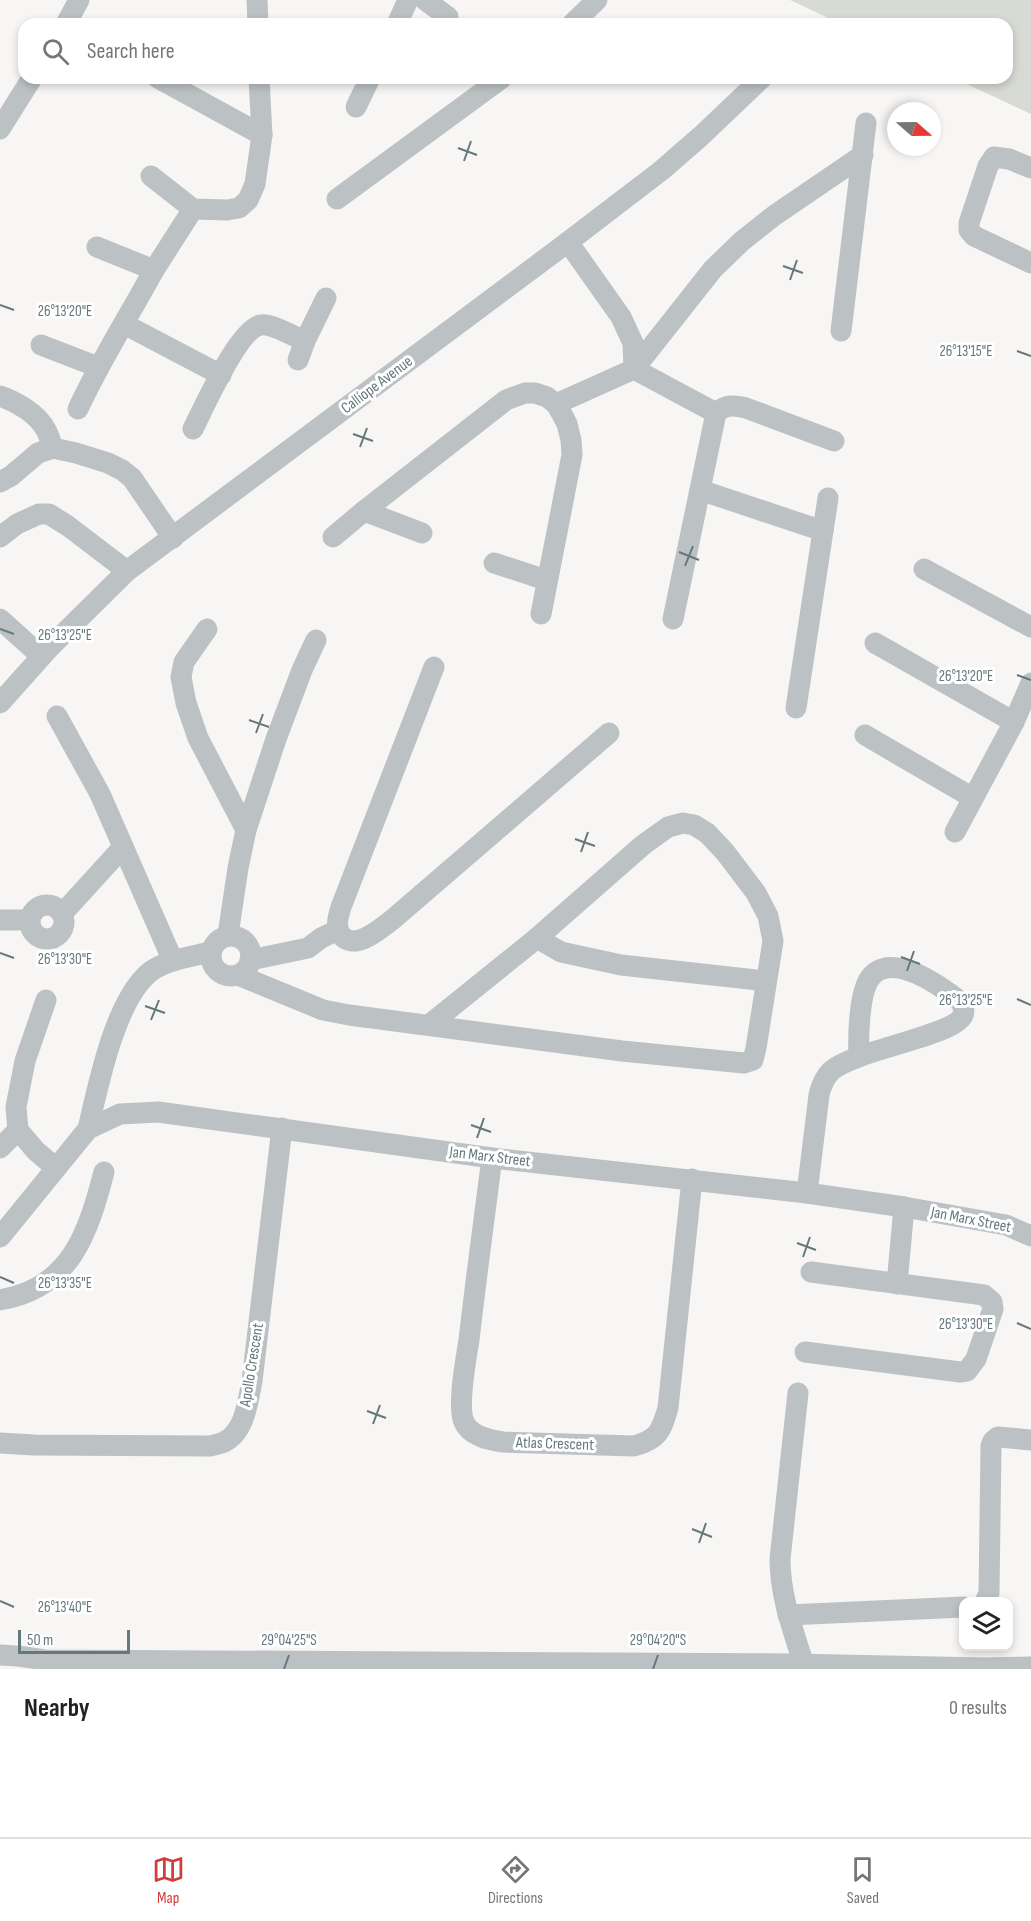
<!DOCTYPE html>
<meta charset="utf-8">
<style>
:root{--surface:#fff;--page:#f6f6f6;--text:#222;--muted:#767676;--line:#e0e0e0;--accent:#d13d3b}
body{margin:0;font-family:"Sofia Sans Condensed",sans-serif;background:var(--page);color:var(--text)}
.controls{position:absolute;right:18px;bottom:18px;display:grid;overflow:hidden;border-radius:12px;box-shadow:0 3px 9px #0003}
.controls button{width:54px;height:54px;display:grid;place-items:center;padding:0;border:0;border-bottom:2px solid var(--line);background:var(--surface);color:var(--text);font:30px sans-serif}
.compass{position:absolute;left:887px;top:102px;width:54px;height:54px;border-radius:50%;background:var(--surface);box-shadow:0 3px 9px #0003;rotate:110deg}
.scale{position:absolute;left:18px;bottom:15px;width:112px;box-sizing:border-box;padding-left:6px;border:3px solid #65787c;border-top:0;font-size:16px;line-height:21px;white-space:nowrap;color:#65787c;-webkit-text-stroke:4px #fff;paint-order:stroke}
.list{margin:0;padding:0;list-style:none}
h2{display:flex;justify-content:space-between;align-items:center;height:78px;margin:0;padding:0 24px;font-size:26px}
h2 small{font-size:20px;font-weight:400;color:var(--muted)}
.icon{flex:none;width:33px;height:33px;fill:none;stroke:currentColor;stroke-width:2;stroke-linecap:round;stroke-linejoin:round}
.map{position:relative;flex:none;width:1031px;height:1669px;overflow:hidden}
.search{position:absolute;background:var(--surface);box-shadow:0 3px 9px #0003;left:18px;right:18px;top:18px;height:66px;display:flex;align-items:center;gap:15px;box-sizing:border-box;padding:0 21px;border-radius:18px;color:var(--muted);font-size:22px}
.sheet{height:168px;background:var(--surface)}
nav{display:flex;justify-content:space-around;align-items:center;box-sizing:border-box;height:84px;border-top:2px solid var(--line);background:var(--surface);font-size:16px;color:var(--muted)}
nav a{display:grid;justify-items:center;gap:3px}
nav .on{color:var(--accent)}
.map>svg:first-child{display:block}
</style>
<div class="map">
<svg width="1031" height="1669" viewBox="0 0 1031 1669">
<rect width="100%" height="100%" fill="#f7f6f4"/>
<polygon fill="#d8dbd4" points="790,0 1031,0 1031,114 954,78 1007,78 1007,24 841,24"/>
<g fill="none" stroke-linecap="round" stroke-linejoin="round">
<g stroke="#bcc2c4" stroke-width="21">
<polyline points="257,0 258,24"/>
<polyline points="425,0 448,17"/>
<polyline points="66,24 79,0"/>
<polyline points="397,24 408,0"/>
<polyline points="572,24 597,0"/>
<polyline points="158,78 262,135"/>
<polyline points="356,107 370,78"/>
<polyline points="0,129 32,78"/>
<polyline points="1031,168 1009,159 994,157 988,166 969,223 969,230 974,236 1031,263"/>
<polyline points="151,176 193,209 227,210 239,208 248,200 255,184 262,135 259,78"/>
<polyline points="337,199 502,78"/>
<polyline points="568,242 621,317 633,343 634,369"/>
<polyline points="97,247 154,270 193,209"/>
<polyline points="124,324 221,375"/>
<polyline points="841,331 866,123"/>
<polyline points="41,345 98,367"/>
<polyline points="298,360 305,341"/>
<polyline points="634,369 716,413"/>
<path d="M 0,396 C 17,402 38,414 46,430 C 49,435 51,443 53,448"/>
<polyline points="556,404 634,369 713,269 742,241 775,215 863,155"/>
<path d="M 78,409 C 100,361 129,316 154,270"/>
<path d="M 193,429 C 203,409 239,328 261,325 C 271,323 295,337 305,341 L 326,298"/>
<polyline points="0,482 11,476 38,453 53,448 76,453 108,463 122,470 132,478 173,538"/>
<polyline points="700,490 823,531"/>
<polyline points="364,511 422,533"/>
<polyline points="0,537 17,524 39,514 49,514 68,526 127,571"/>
<polyline points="333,537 364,511 506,400 525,393 535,393 547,397 556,404 563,416 567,424 571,440 572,455 541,614"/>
<polyline points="494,563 546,580"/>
<polyline points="924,569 1031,627"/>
<polyline points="0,619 41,656"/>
<path d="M 673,619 L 716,413 C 726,404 734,405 746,408 L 834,441"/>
<polyline points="207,629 184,662 181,677 186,703 198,738 246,830"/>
<polyline points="875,643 1014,722"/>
<path d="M 434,667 L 341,907 C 338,917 335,927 341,935 C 354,952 380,929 392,920 L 609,733"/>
<polyline points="0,703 50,647 127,571 568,242 662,170 701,136 762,78"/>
<polyline points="796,708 828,498"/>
<polyline points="57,716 100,794 173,961"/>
<polyline points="865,735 973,798"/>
<polyline points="955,832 1014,722 1031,683"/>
<circle cx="47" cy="922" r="17"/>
<polyline points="62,914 123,847"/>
<polyline points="0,920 30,920"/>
<polyline points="228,935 238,868 246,830 276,739 302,670 316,640"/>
<circle cx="231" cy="956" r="20"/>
<polyline points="537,938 561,952 621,965 766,981"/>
<polyline points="250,960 308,948 321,938 338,930"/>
<polyline points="238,975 323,1010 349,1015 622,1051 744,1063 753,1060 756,1048 773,941 768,916 756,893 725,852 707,833 694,825 683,823 668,827 643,845 537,938 429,1025"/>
<polyline points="46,1000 25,1061 16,1107 18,1130 36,1151 56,1168"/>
<path d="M 88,1129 C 98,1086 115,1000 150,972 C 166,960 190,957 210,952"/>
<polyline points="0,1148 18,1130"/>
<path d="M 492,1158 C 484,1219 476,1279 469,1340 C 466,1359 457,1406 464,1422 C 470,1436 489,1440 503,1442 L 634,1446 C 659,1439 661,1431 668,1408 L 692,1179"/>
<path d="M 807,1193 L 819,1095 C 821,1086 824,1078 831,1071 C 854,1050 955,1036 963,1015 C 965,1010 963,1006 961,1002 C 942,987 891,949 870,978 C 859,993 858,1037 859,1056"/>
<polyline points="0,1237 88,1129 120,1114 158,1112 492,1158 807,1193 904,1207 1006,1225 1031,1236"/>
<polyline points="897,1284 904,1207"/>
<path d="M 0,1300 C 71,1288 88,1233 104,1172"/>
<polyline points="805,1352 960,1372 967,1371 976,1359 993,1309 992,1302 984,1295 811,1272"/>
<path d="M 798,1393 L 780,1559 C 780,1596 793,1630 804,1665"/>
<path d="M 0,1443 L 34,1445 L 210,1446 C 214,1445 220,1444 224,1442 C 245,1432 248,1401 252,1381 L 282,1128"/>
<polyline points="985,1602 989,1593 991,1446 993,1441 998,1437 1031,1440"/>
<polyline points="788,1615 964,1607"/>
<polyline points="0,1655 18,1656 45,1660 793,1664 985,1668 1031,1667"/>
</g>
</g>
<path fill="none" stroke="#65787c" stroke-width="2" d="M 458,148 L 477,155M 464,161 L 471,141M 783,266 L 803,273M 790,280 L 797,260M 0,305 L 14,310M 1017,351 L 1031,356M 353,434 L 373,441M 360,447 L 367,428M 679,552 L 699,560M 685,566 L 693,546M 0,629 L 14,634M 1017,675 L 1031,680M 249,720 L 269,727M 256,733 L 263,714M 575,839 L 595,846M 581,852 L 588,832M 0,953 L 14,958M 901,957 L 920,964M 907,971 L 914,951M 1017,999 L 1031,1005M 145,1006 L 165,1013M 151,1020 L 159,1000M 471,1125 L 491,1132M 477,1138 L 484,1118M 797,1243 L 816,1250M 803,1257 L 810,1237M 0,1277 L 14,1283M 1017,1323 L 1031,1329M 367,1411 L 386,1418M 373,1424 L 380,1405M 692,1529 L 712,1537M 699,1543 L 706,1523M 0,1601 L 14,1607M 284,1669 L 289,1655M 653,1669 L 658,1655"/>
<g text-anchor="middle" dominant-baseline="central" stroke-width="6" stroke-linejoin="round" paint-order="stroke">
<g font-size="16" fill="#65787c" stroke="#fff">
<text transform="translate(377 385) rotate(-37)">Calliope Avenue</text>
<text transform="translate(490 1157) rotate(7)">Jan Marx Street</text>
<text transform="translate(971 1220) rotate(11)">Jan Marx Street</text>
<text transform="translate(252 1365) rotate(-81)">Apollo Crescent</text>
<text transform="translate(555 1444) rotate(2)">Atlas Crescent</text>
</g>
</g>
<g font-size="15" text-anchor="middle" fill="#65787c" stroke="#fff" stroke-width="6" stroke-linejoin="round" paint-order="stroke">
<text x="65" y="316">26°13'20"E</text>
<text x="966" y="356">26°13'15"E</text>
<text x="65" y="640">26°13'25"E</text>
<text x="966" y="681">26°13'20"E</text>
<text x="65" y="964">26°13'30"E</text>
<text x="966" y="1005">26°13'25"E</text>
<text x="65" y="1288">26°13'35"E</text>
<text x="966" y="1329">26°13'30"E</text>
<text x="65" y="1612">26°13'40"E</text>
<text x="289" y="1645">29°04'25"S</text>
<text x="658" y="1645">29°04'20"S</text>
</g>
</svg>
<div class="controls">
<button><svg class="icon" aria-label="layers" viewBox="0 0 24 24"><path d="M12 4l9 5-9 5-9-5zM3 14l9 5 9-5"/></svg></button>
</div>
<svg class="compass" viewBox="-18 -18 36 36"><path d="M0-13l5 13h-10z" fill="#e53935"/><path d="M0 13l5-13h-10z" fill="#767676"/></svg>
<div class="scale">50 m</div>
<div class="search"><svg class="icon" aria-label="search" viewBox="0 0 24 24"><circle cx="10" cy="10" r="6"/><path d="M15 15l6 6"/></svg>Search here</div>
</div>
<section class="sheet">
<h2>Nearby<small>0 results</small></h2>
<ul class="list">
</ul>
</section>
<nav>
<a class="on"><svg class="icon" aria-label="map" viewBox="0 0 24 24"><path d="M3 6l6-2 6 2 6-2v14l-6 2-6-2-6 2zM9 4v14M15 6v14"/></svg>Map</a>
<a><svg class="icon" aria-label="directions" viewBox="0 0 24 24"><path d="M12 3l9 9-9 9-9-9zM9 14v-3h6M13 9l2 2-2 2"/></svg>Directions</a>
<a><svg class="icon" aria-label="saved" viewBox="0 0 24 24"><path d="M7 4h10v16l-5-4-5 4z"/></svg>Saved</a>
</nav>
